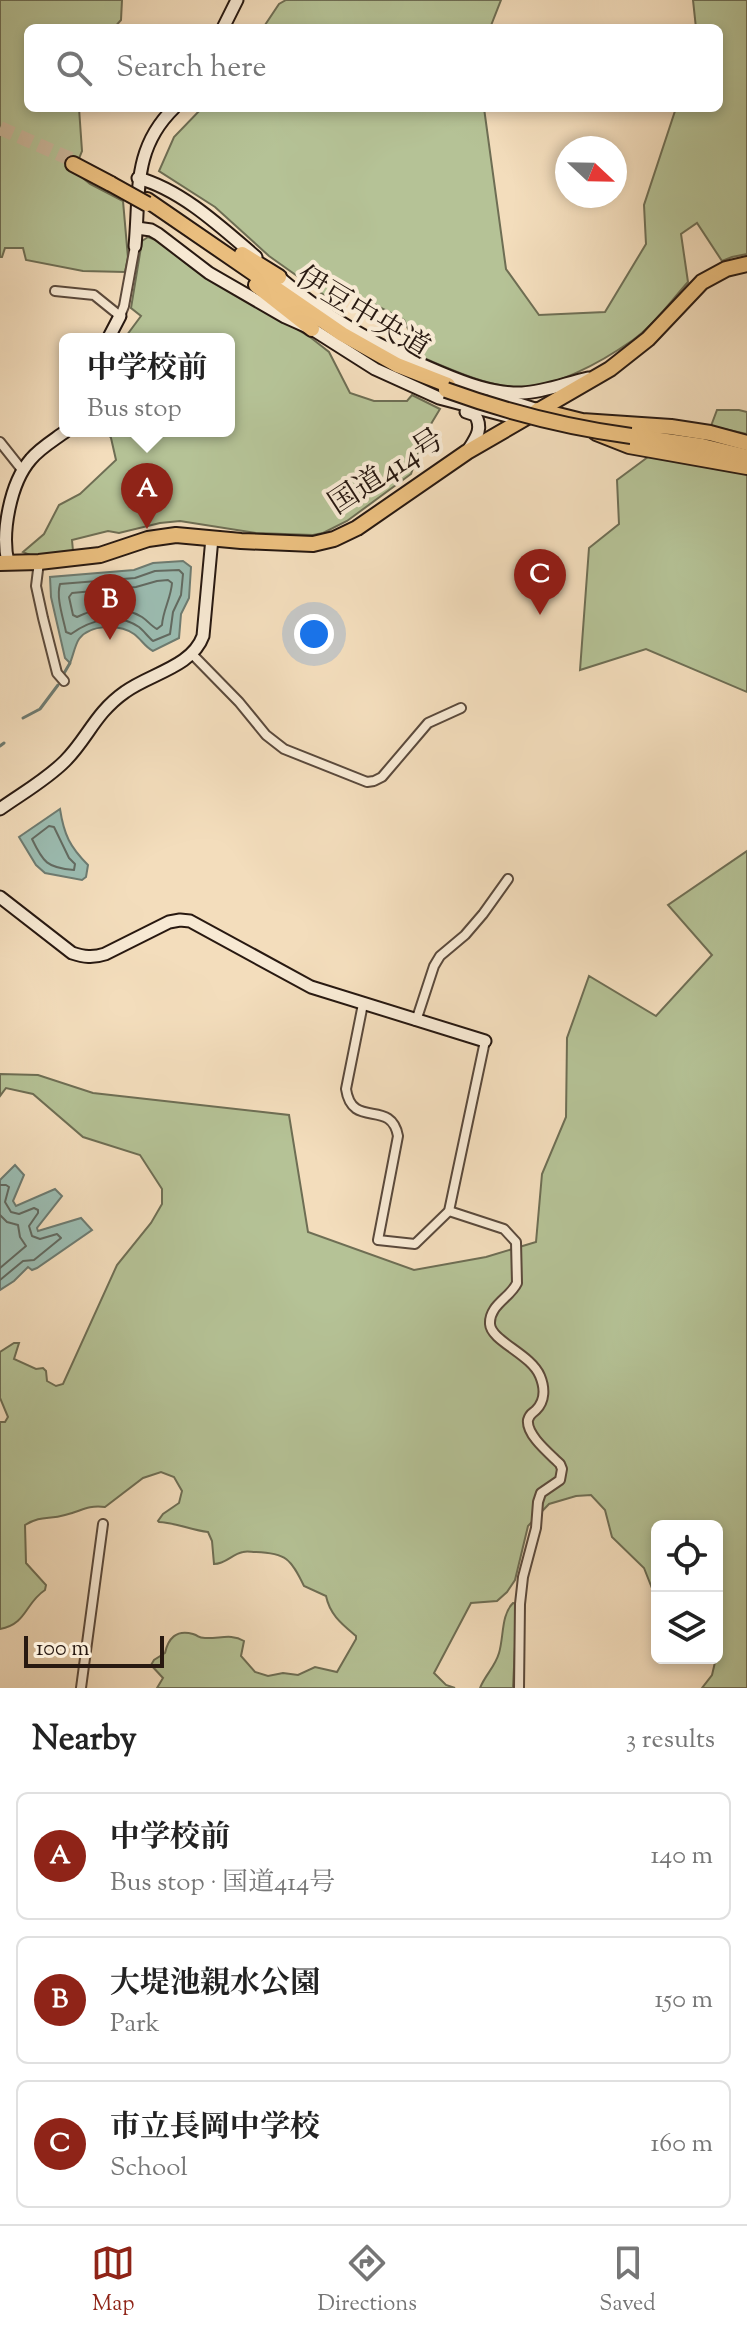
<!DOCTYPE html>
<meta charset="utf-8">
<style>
:root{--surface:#fff;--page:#f2f2f2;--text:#222;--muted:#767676;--line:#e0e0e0;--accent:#8f2418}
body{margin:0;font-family:"Sorts Mill Goudy","Noto Serif JP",serif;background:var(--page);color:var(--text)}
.controls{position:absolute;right:24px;bottom:24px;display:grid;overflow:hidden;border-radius:12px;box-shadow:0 4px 12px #0003}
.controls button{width:72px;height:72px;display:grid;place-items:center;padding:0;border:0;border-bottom:2px solid var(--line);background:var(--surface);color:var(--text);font:40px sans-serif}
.compass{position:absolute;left:555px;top:136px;width:72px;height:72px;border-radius:50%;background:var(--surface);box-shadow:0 4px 12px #0003;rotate:112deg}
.scale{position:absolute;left:24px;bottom:20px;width:140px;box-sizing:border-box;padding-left:8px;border:4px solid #281911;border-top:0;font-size:22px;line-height:28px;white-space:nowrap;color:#281911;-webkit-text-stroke:6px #f7e9d3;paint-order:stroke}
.you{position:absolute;left:314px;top:634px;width:28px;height:28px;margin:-20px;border:6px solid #fff;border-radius:50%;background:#1a73e8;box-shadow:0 0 0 12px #1a73e833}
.badge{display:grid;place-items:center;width:52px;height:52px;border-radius:50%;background:var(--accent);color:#fff;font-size:26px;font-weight:700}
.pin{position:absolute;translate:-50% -66px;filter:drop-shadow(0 2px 4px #0008)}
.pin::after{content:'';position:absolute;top:42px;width:28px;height:24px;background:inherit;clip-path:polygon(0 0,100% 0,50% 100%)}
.popup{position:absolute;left:59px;top:333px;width:176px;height:104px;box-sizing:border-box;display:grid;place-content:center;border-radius:12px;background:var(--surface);filter:drop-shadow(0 2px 6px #0005);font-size:26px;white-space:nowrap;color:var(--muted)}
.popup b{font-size:30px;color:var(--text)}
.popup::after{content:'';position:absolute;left:50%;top:100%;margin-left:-16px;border:16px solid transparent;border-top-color:var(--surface)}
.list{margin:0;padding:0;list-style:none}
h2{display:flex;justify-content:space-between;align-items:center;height:104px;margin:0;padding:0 32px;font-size:34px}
h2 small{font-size:26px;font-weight:400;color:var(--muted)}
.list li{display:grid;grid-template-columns:52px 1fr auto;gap:24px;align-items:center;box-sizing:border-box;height:128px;margin:0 16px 16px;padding:0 16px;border:2px solid var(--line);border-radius:12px}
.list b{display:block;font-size:30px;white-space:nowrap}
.list p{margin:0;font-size:26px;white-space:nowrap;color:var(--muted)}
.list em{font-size:26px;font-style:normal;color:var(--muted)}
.icon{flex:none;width:44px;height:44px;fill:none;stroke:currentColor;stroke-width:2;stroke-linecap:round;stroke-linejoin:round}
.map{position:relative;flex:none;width:747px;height:1688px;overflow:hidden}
.search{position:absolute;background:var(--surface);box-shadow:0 4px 12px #0003;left:24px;right:24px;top:24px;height:88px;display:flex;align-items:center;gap:20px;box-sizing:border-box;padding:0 28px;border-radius:12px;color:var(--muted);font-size:30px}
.sheet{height:536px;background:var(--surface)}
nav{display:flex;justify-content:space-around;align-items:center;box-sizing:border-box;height:112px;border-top:2px solid var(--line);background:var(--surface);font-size:22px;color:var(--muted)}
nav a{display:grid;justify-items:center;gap:4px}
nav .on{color:var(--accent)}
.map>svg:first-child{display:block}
</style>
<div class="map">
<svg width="747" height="1688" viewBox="0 0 747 1688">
<rect width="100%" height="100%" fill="#f3ddbc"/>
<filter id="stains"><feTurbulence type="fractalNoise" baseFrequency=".0025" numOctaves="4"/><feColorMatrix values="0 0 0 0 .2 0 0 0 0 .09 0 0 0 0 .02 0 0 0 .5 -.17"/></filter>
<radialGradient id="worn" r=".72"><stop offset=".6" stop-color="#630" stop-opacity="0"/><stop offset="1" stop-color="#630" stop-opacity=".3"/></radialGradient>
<g fill="#b5c296" stroke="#6e6e54" stroke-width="2">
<polygon points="0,0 122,0 121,20 114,28 28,28 28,108 79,108 82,151 74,171 90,184 123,201 128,258 125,272 83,271 26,260 23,248 5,248 2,257 0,257"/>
<polygon points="286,0 501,0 490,28 263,28 279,4"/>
<path d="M 693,0 L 747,0 L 747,254 L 732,257 L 722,261 L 697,223 L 681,234 L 688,282 C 671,301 654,325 633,340 C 603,361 551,391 514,387 C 481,384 451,369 421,357 L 404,320 L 355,294 L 324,295 L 269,256 L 215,207 L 159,171 L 174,137 L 202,108 L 484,108 L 506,269 L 539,315 L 605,312 L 646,244 L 644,205 L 676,108 L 719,108 L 719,28 L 696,28 Z"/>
<polygon points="148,237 158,241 192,268 310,337 329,352 350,393 374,401 407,401 412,395 440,409 425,434 411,474 347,521 323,533 313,535 256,533 180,521 160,523 119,533 108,531 72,540 73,551 32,556 23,552 44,534 59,505 80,494 116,460 111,438 106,431 229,431 229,339 124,339 141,316 131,308 142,241"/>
<polygon points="717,410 739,410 747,412 747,434 711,426"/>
<polygon points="660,448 747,471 747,692 646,649 580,670 589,548 619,524 617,480"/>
<path d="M 747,851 L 747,1688 L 702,1688 L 712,1675 L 721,1637 L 717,1634 L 717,1526 L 657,1526 L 657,1601 L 644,1568 L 612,1537 L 605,1510 L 591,1495 L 576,1496 L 549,1504 L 528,1526 L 515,1580 L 507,1592 L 497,1601 L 471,1603 L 434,1673 L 446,1685 L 455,1688 L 157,1688 L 163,1678 L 151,1665 L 154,1660 L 165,1653 C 168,1639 176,1629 193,1634 C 200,1636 197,1638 205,1638 C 219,1639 231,1633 244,1641 L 241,1656 L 255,1672 L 268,1676 L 283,1673 L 298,1675 L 315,1667 L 337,1672 L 356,1639 L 356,1636 C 342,1624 330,1615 326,1596 L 304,1586 C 291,1559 286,1553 256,1552 C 251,1552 247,1551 243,1552 C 232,1554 226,1564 214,1564 L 212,1541 L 208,1532 C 191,1530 177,1523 159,1522 L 158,1521 L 163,1514 L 179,1503 L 182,1491 L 174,1477 L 161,1472 L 143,1478 L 105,1507 C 86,1505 82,1511 65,1515 C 48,1520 42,1515 25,1525 L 26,1563 L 46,1585 L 45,1590 C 25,1603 27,1624 0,1629 L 0,1422 L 5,1422 L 8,1417 L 0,1398 L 0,1352 L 14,1343 L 19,1343 L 14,1359 L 36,1369 L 43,1368 L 46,1371 L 47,1381 L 56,1386 L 63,1384 L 117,1265 L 151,1223 L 162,1204 L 162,1189 L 140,1155 L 83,1137 L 33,1094 L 6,1088 L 0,1096 L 0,1074 L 38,1075 L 93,1093 L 289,1115 L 308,1232 L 414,1270 L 486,1257 L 536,1242 L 542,1174 L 566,1117 L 567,1038 L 589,976 L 656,1016 L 712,955 L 668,905 Z"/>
<path d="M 513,1603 L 517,1604 L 513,1688 L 480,1688 C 485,1675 495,1667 499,1653 C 504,1636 501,1615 513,1603 Z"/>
</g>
<g fill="#9bbcb1" stroke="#6d7b71" stroke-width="2">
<path d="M 183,561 L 191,567 L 189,598 L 181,614 L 179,638 L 153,651 C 145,647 141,639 134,634 C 120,624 90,624 79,639 C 75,645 73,656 70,663 L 65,658 L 51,597 L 50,577 L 134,570 L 153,563 Z"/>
<path d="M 60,809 C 64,835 70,847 88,865 L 86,877 L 82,880 L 45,873 L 36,865 L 19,837 Z"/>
<polygon points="15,1165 24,1175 13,1201 16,1206 55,1189 62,1196 37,1228 38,1231 81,1218 92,1230 37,1268 32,1270 28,1267 14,1281 0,1290 0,1180"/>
</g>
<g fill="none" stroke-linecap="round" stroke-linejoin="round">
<g stroke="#626a61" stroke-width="2">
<path d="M 179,570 L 183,574 L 181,595 L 173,612 L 170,634 L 153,641 C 148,637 144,631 139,627 C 118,612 90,620 71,634 L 66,632 C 63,617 56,598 60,584 L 135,578 L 155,571 Z"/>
<path d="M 168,580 L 172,583 C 171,598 163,610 162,625 L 157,629 C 151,626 148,621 142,617 C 123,606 96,607 77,617 L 73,615 L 69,597 L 72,593 L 136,587 L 157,581 Z"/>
<path d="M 49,826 L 54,827 L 69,858 L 75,864 L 74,870 C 47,868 43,862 32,839 Z"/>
<polyline points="0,1185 6,1185 9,1187 5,1202 11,1212 19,1214 34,1208 38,1210 38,1213 29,1226 32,1236 40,1239 57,1234 61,1238 34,1260 23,1261 0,1280"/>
<polyline points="0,1215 7,1222 18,1225 20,1237 26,1246 0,1268"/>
</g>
<g stroke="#6d7b71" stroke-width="3">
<polyline points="63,675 70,663"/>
<polyline points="23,718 40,709 58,685"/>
<polyline points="0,746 4,743"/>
</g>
<polyline stroke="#cab69a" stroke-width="14" stroke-dasharray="14 7" stroke-linecap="butt" points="0,128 75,161"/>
<g stroke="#5b4a3c" stroke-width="12">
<g id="street">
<polyline points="55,291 94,295 120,316 124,306 135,246"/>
<polyline points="0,442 23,471"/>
<polyline points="39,562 36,586 43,618 57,673 64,681"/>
<polyline points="192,654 239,702 266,735 284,749 367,782 374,781 382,777 428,723 461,708"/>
<path d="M 363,1004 L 346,1089 C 352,1130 391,1098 398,1136 L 378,1240 L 415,1244 L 449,1211 L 485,1041"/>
<polyline points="416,1021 434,966 440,956 465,935 483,914 508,879"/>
<path d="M 449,1211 L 504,1229 L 516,1242 L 517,1283 C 510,1298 489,1305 490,1324 C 491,1341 531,1354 540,1376 C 545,1388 545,1401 536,1410 C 532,1414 530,1413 528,1420 C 526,1435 550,1454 560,1464 L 562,1469 L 560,1480 L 541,1493 L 538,1502 L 536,1528 L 523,1577 L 520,1604 L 519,1688"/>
<polyline points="81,1688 103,1524"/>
</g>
</g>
<g stroke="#281911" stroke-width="15">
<g id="secondary">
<polyline points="223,28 237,0"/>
<path d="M 138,178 C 182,190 222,228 256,257"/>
<polyline points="137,228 151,230 158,234 209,273 285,317 312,329 375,369 439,398 511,417"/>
<path d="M 135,246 C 140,193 132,149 174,108"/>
<path d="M 275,274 C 324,316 379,348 439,372 C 465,383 493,394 522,393 C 545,392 566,383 588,378"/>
<polyline points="108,339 120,316"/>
<polyline points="494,396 538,410"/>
<path d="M 466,412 L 475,415 C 484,429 475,439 467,452"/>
<path d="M 8,563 C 1,533 10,483 31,459 C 40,448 54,440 66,431"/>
<path d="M 0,809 C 21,794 46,780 65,761 C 88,738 95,713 125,692 C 149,674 192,667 203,636 L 212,538"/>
<path d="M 0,897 L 72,953 C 84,957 93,958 105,954 L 169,922 L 180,920 L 190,921 L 311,987 L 485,1041"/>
</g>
</g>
<g stroke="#281911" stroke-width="18">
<g id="highway">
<polyline points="73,164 111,184"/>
<polyline points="147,200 342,334 397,365 448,385"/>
<polyline points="242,254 279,277"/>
<polyline points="256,285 312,329"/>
<polyline points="538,410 582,421 671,427 710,433 747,443"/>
<polyline points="596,433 629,446 747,467"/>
<polyline points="631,436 702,446 747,457"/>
<polyline points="0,563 39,562 100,555 148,539 176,535 241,541 313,544 334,539 357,528 467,452 610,369 648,339 702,282 726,269 747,264"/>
</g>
</g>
<use href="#street" stroke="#f7e9d3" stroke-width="8"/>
<use href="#secondary" stroke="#f7e9d3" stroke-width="11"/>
<use href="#highway" stroke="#eabe7e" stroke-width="14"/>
<g stroke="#281911" stroke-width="18" stroke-linecap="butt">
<g id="highway-bridge">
<polyline points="111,184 147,204"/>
<path d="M 446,390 C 504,411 570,428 631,436"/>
</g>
</g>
<use href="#highway-bridge" stroke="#eabe7e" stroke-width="14"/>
</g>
<g text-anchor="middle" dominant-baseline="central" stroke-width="8" stroke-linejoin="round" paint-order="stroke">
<g font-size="30" fill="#281911" stroke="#f7e9d3">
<text transform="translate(362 314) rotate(31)">伊豆中央道</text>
<text transform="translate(387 473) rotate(-33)">国道414号</text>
</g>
</g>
<rect width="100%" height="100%" filter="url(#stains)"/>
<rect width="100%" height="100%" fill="url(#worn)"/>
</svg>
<div class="controls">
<button><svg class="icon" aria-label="locate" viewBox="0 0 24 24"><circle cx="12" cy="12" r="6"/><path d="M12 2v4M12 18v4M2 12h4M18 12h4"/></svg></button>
<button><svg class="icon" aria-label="layers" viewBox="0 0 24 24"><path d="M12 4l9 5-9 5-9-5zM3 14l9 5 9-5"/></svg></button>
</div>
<svg class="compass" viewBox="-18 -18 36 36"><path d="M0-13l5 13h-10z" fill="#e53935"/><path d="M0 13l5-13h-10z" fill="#767676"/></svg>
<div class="scale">100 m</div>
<div class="you"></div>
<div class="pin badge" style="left:147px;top:529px">A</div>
<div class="popup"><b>中学校前</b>Bus stop</div>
<div class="pin badge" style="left:110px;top:640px">B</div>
<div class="pin badge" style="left:540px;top:615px">C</div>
<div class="search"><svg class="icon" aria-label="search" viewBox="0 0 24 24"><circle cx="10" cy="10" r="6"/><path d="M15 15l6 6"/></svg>Search here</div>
</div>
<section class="sheet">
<h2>Nearby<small>3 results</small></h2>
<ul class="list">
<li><span class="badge">A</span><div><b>中学校前</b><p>Bus stop · 国道414号</p></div><em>140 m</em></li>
<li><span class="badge">B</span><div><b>大堤池親水公園</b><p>Park</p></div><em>150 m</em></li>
<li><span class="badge">C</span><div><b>市立長岡中学校</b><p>School</p></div><em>160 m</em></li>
</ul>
</section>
<nav>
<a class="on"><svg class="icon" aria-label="map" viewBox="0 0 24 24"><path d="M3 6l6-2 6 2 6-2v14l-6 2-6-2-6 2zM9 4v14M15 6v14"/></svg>Map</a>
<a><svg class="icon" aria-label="directions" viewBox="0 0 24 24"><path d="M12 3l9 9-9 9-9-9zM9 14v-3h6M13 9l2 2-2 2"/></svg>Directions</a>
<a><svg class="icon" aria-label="saved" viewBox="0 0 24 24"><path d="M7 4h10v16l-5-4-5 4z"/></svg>Saved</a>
</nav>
